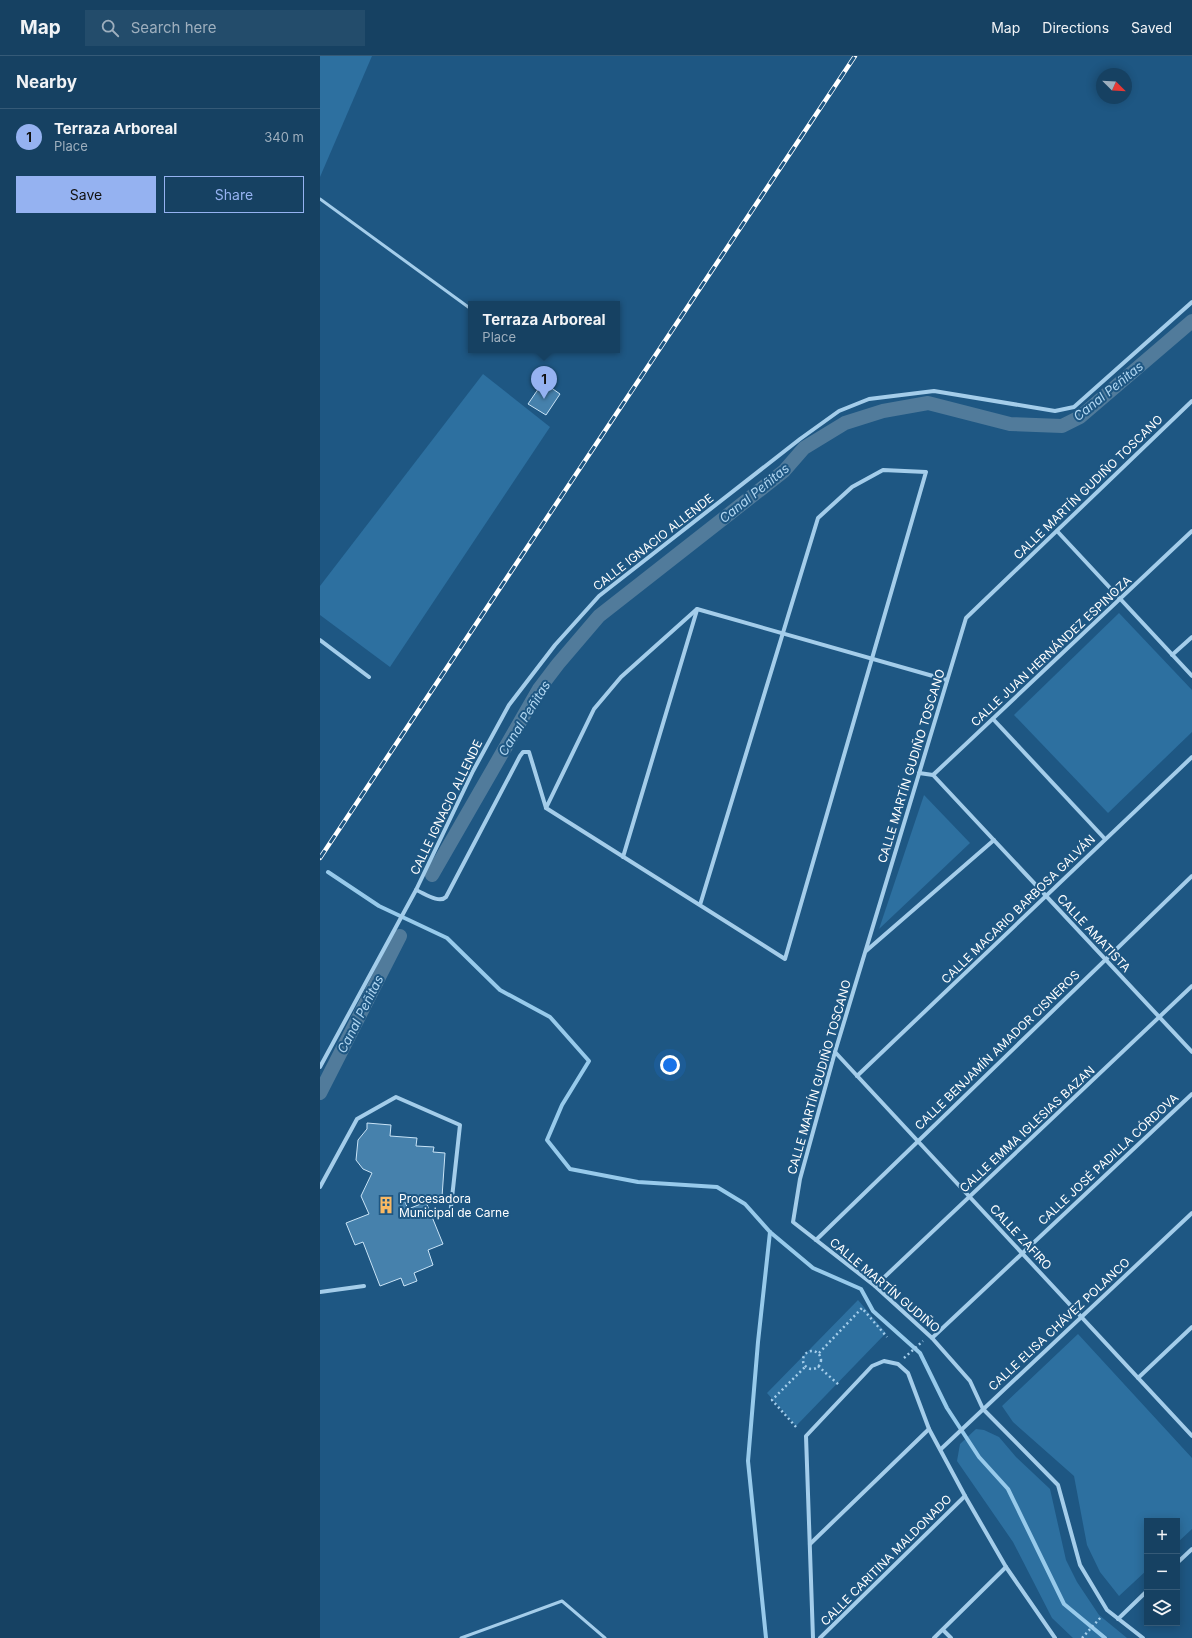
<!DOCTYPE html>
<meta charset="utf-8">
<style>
:root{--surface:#164162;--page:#234c6b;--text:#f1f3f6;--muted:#9eafbe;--line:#355a77;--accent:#95b2f1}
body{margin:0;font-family:Inter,sans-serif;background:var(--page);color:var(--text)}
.controls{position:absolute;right:12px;bottom:12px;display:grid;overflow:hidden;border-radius:0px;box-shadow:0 2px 10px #0003}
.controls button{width:36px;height:36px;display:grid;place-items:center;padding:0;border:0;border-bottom:1px solid var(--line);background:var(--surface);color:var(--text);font:20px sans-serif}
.compass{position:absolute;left:776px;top:12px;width:36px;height:36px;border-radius:50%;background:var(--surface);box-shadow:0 2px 10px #0003;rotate:114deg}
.you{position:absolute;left:350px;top:1009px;width:14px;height:14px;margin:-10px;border:3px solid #fff;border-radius:50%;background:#1a73e8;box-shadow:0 0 0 6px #1a73e833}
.badge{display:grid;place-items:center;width:26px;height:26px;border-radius:50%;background:var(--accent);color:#111;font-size:13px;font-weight:700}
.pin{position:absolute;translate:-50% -33px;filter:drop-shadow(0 1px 2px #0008)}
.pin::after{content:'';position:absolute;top:21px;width:14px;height:12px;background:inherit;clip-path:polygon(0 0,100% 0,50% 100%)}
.popup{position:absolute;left:148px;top:245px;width:152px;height:52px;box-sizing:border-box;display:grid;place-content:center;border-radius:0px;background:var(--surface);filter:drop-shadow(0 1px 3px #0005);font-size:13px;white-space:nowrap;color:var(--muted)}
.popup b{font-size:15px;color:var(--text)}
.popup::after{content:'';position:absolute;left:50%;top:100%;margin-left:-8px;border:8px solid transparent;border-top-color:var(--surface)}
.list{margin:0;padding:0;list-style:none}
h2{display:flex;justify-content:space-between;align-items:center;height:52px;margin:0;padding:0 16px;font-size:17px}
h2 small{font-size:13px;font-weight:400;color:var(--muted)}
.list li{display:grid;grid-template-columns:26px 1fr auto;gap:12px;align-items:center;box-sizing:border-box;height:56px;padding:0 16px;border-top:1px solid var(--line)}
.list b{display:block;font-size:15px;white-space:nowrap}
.list p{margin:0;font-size:13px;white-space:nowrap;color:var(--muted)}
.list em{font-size:13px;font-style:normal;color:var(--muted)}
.actions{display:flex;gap:8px;padding:12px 16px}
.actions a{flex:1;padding:9px 0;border:1px solid var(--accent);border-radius:0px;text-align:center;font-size:14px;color:var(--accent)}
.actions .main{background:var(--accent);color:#111}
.icon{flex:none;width:22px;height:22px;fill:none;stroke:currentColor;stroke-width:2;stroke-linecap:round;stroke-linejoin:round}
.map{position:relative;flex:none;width:872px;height:1582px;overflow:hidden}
header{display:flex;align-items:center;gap:24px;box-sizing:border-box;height:56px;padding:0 20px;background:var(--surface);border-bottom:1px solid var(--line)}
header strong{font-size:19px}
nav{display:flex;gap:22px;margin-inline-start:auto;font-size:14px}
.search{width:280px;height:36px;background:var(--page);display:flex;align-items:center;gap:10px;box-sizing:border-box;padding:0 14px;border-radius:0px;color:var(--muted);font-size:15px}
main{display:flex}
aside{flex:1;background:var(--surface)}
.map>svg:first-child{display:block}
</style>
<header>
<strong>Map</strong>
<div class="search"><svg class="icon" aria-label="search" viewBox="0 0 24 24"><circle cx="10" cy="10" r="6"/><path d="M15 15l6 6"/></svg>Search here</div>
<nav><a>Map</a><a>Directions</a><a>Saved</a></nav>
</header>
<main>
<aside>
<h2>Nearby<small></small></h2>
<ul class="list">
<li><span class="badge">1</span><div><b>Terraza Arboreal</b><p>Place</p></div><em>340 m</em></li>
</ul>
<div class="actions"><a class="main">Save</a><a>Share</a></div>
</aside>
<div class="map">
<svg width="872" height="1582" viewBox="0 0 872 1582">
<rect width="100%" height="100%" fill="#1e5783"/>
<g fill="#2d70a0">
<polygon points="0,0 52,0 0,121"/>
<polygon points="163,318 230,371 70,611 0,559 0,530"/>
<polygon points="799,557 872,634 872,676 788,757 694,659"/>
<polygon points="604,739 650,787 559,873"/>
<polygon points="538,1244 566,1277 476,1370 447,1337"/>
<polygon points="758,1278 872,1402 872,1473 857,1487 857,1465 827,1465 827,1514 799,1540 780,1516 767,1489 754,1420 693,1366 682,1350"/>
<polygon points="656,1373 664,1374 679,1381 696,1401 730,1433 746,1504 757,1526 779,1559 807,1582 753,1582 732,1562 693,1486 637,1405 640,1388"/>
</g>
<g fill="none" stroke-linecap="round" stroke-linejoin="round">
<g stroke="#97caeb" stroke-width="4">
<polyline points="8,816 59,850 127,882 180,934 230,961 269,1005 242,1049 227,1084 250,1113 318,1126 397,1131 425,1148 450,1176 493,1212 541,1233 553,1255 600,1297 627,1352 659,1401 688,1433 744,1548 785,1582"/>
<polyline points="446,1582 428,1405 438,1286 450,1176"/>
</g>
<g stroke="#517b9b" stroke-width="14">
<polyline points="112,819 219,633 238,608 279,560 464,415 484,392 525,367 563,355 608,347 690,368 742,370 760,361 872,265"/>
<polyline points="0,1037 80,880"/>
</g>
</g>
<g fill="#4681ac" stroke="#c9e4f7">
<polygon points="223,326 240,338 226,359 208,348"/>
<polygon points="47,1067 71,1069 70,1080 97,1082 96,1090 114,1091 113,1096 125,1097 122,1141 82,1139 88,1153 106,1146 123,1188 108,1194 113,1209 94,1217 97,1225 84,1230 81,1222 60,1230 43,1186 35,1189 26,1167 49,1158 41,1140 52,1117 43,1113 36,1104 38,1084 47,1073"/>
</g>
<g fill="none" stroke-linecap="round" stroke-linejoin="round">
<g stroke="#a4cdea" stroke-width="2.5" stroke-dasharray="2 3" stroke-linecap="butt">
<circle cx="492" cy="1304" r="9"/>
<polyline points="499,1297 542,1252 567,1281"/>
<polyline points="584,1302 603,1285"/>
<polyline points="498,1310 519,1329"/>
<polyline points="476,1371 452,1344 486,1310"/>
<polyline points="762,1582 782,1560"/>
</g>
<g stroke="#a4cdea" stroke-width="3">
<polyline points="0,143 151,253"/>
<polyline points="141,1582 242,1545 285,1582"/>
</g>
<g stroke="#a4cdea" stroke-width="4">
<polyline points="737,475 872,620"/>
<polyline points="377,553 627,624"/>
<polyline points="0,584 49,621"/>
<polyline points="852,599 872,581"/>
<polyline points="673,663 785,783"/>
<polyline points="599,717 613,719 872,475"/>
<polyline points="613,719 872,996"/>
<polyline points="226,752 465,903 606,416 563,414 532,431 498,462 380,849"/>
<polyline points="303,801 377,554"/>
<path d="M 96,834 C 104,837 119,848 126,841 L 200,700 L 203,696 L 209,696 L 226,752 L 274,653 L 301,621 L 377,553"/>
<polyline points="546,895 674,784"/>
<polyline points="515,996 872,1380"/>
<polyline points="0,1011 96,834 153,715 189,649 235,589 279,540 480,383 519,355 549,343 614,335 735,355 754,351 872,246"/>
<polyline points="537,1020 872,701"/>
<polyline points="0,1131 37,1063 76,1041 140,1069 130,1160"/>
<polyline points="496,1184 872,820"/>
<polyline points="555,1230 872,930"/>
<polyline points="0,1236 44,1230"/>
<polyline points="612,1282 872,1038"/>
<polyline points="818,1322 872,1271"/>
<polyline points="621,1393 872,1157"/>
<polyline points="490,1488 609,1373"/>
<polyline points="857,1507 872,1493"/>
<polyline points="798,1563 827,1535"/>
<polyline points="623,1574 631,1582"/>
<polyline points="493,1582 486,1380 552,1310 564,1305 578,1308 588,1317 609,1373 645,1440 686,1511 735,1582"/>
<polyline points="500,1582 645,1440"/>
<polyline points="614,1582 686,1511"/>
<polyline points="823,1582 787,1554 760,1509 738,1429 663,1353 650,1325 612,1282 555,1230 473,1166 480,1123 515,996 646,562 872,345"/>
</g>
<g stroke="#fff" stroke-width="4.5">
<polyline id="rail" points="0,802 535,0"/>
</g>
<use href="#rail" stroke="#1e5783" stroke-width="3" stroke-dasharray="9" stroke-linecap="butt"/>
</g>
<defs>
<g id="building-bare" transform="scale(1.38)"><path d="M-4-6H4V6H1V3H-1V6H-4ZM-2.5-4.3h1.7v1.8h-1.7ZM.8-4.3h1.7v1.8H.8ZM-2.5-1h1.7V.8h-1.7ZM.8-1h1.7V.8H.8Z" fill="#f9b963" stroke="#1e5783" stroke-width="2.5" paint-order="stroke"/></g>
</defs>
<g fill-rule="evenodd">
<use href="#building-bare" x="66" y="1149"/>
</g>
<g text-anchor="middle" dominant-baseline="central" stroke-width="4" stroke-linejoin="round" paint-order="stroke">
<g font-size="12" fill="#fff" stroke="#1e5783">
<text transform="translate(768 431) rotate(-44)">CALLE MARTÍN GUDIÑO TOSCANO</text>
<text transform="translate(333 486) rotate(-38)">CALLE IGNACIO ALLENDE</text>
<text transform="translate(731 595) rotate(-43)">CALLE JUAN HERNÁNDEZ ESPINOZA</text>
<text transform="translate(591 710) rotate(-73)">CALLE MARTÍN GUDIÑO TOSCANO</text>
<text transform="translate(126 751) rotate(-64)">CALLE IGNACIO ALLENDE</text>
<text transform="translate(698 853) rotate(-44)">CALLE MACARIO BARBOSA GALVÁN</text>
<text transform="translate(774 877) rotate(47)">CALLE AMATISTA</text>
<text transform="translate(677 994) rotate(-44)">CALLE BENJAMÍN AMADOR CISNEROS</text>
<text transform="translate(499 1021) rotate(-74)">CALLE MARTÍN GUDIÑO TOSCANO</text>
<text transform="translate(707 1073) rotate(-43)">CALLE EMMA IGLESIAS BAZAN</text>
<text transform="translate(788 1103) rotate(-43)">CALLE JOSÉ PADILLA CÓRDOVA</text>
<text transform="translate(701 1181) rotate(47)">CALLE ZAFIRO</text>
<text transform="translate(565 1229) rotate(40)">CALLE MARTÍN GUDIÑO</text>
<text transform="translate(739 1268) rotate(-43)">CALLE ELISA CHÁVEZ POLANCO</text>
<text transform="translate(566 1504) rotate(-45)">CALLE CARITINA MALDONADO</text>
</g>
<g font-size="12" fill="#fff" stroke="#1e5783" text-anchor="start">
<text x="79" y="1142">Procesadora<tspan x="79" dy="14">Municipal de Carne</tspan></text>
</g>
<g font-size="13" font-style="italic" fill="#b0d6f1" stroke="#1e5783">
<text transform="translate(788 335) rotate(-39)">Canal Peñitas</text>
<text transform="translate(434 437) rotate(-39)">Canal Peñitas</text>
<text transform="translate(204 662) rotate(-58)">Canal Peñitas</text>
<text transform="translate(40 958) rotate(-63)">Canal Peñitas</text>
</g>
</g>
</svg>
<div class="controls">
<button>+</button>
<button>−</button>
<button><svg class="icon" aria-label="layers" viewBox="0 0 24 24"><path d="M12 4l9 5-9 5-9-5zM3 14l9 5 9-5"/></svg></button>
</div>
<svg class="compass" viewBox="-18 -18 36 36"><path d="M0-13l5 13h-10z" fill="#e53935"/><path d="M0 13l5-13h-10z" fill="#9eafbe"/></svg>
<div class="you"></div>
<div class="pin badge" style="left:224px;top:343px">1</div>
<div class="popup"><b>Terraza Arboreal</b>Place</div>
</div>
</main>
